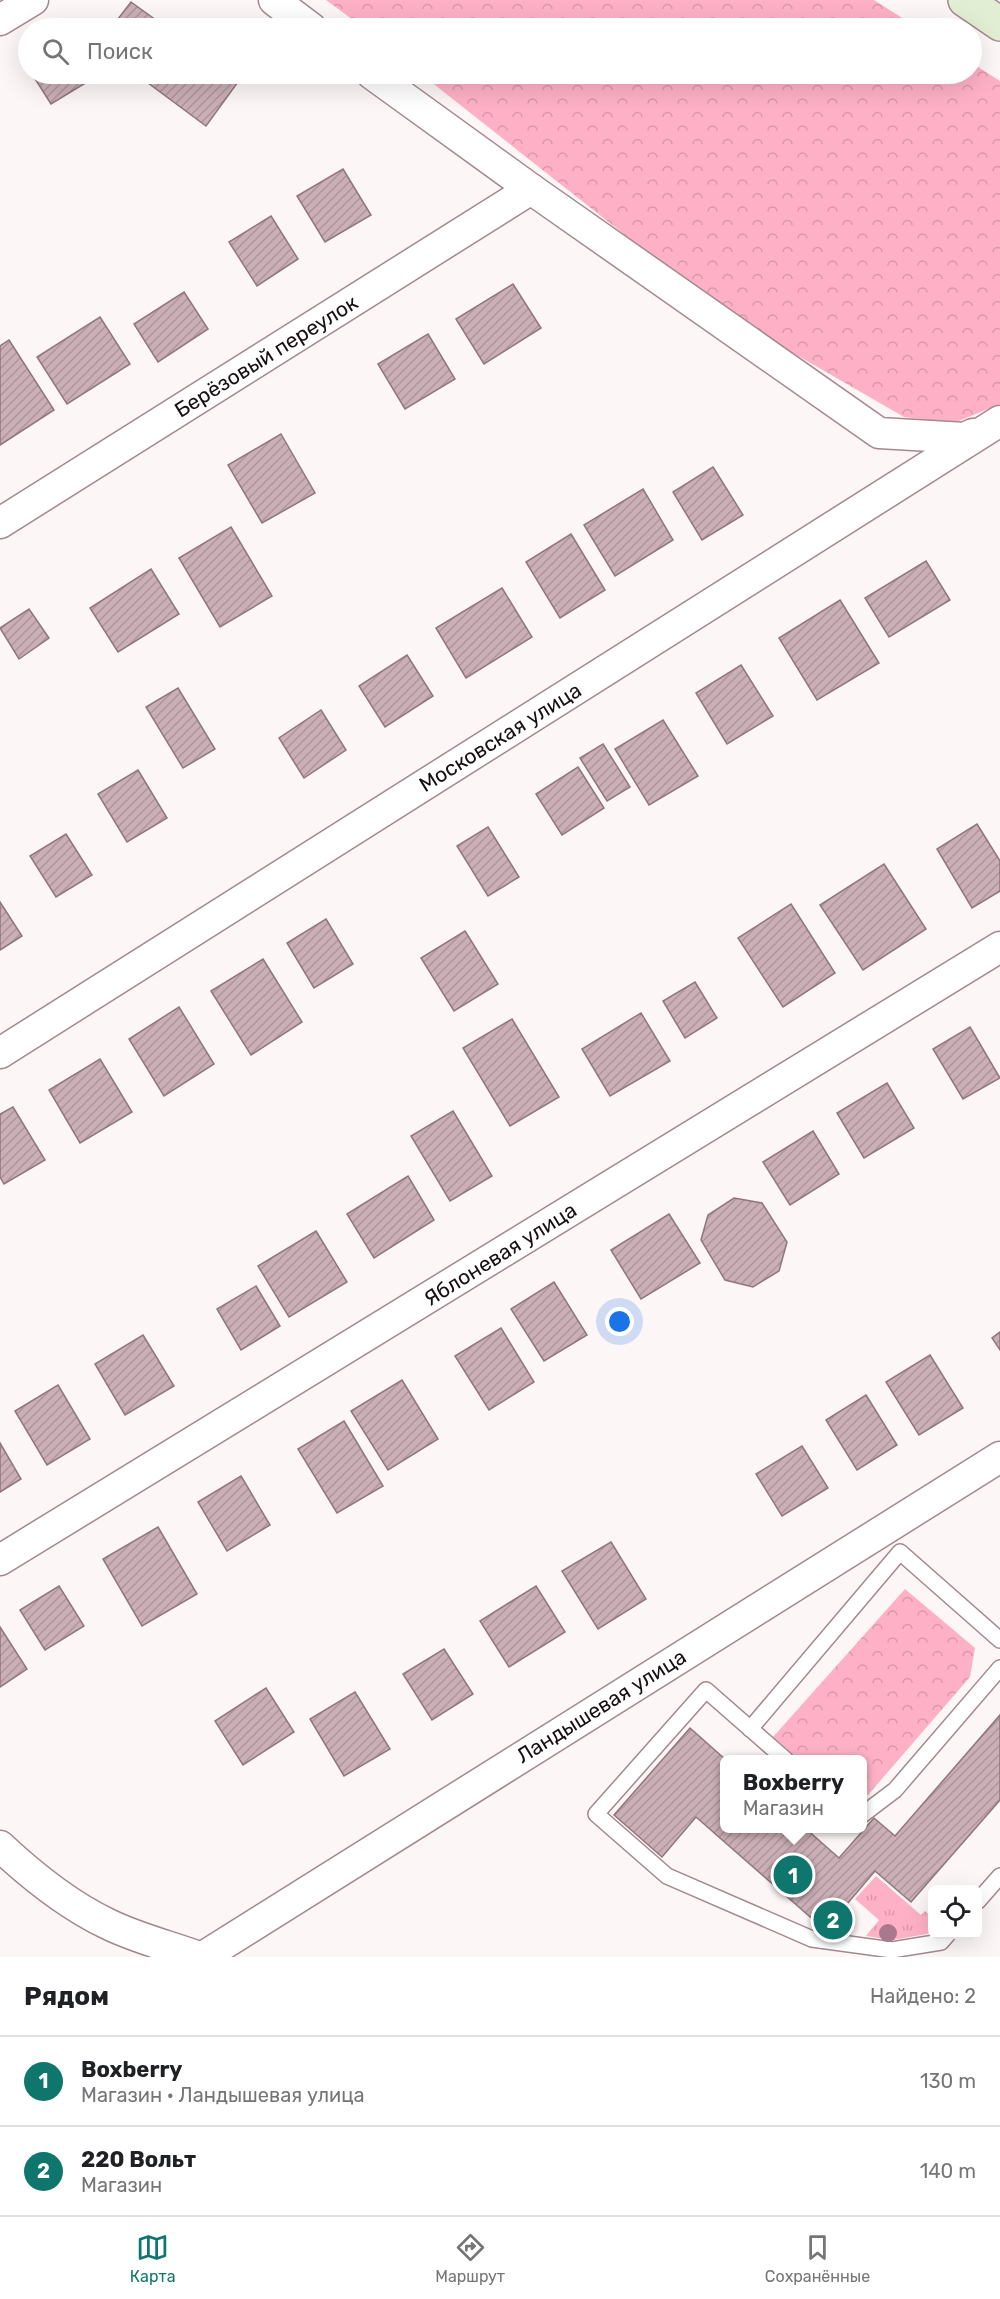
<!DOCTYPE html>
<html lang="ru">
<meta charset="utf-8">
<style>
:root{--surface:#fff;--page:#f2f2f2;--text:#202124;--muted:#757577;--line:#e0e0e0;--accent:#0f766e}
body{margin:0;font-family:Rubik,sans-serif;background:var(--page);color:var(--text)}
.controls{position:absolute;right:18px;bottom:18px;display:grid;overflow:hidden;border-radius:9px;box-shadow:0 6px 24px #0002}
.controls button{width:54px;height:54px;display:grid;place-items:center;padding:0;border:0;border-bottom:2px solid var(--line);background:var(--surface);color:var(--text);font:30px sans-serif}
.you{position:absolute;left:620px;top:1322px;width:21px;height:21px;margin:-15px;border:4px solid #fff;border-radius:50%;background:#1a73e8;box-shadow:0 0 0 9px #1a73e833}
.badge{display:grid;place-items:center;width:39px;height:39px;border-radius:50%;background:var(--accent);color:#fff;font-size:20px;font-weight:700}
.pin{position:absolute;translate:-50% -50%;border:3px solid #fff;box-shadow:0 2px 6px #0006}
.popup{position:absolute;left:720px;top:1755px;width:147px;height:78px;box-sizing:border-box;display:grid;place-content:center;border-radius:9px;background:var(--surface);filter:drop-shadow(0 2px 4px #0005);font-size:20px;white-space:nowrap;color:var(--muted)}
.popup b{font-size:22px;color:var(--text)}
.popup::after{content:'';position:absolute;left:50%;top:100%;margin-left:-12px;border:12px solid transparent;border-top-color:var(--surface)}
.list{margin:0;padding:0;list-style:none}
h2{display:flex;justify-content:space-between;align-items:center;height:78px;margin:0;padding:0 24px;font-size:26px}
h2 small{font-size:20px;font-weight:400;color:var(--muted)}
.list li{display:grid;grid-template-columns:39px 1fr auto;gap:18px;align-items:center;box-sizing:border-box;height:90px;padding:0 24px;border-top:2px solid var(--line)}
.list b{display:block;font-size:22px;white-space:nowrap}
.list p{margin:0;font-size:20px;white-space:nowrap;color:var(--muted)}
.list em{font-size:20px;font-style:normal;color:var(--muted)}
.icon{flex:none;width:33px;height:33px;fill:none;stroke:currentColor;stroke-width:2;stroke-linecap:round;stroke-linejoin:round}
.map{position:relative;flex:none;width:1000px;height:1957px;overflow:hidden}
.search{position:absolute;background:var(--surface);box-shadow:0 6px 24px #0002;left:18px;right:18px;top:18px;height:66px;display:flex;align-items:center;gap:15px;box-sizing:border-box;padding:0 21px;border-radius:33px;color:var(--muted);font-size:22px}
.sheet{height:258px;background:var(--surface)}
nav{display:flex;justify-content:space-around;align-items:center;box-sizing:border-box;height:84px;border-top:2px solid var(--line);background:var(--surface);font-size:16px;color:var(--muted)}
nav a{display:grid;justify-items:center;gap:3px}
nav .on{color:var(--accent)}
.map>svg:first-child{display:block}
</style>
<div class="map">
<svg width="1000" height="1957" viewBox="0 0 1000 1957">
<defs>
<pattern id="grass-tufts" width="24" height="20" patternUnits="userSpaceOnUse" patternTransform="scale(1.5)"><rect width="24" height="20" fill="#feb1c6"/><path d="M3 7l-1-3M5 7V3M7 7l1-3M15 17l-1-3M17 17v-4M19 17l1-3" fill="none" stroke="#d997a9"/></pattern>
<pattern id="forest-crowns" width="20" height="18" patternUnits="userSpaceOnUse" patternTransform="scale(1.5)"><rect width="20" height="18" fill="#feb1c6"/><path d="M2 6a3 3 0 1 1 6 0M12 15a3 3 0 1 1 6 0" fill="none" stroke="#d997a9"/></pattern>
<pattern id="building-hatch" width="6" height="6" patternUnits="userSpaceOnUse" patternTransform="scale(1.5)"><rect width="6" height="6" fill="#cbafb6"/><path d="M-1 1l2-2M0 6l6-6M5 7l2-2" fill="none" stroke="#ae959b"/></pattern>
</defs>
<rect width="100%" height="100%" fill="#fcf6f7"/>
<polygon fill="url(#grass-tufts)" points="876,1876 921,1915 925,1911 932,1917 932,1933 893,1940 866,1936 879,1920 855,1899"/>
<g fill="url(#forest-crowns)">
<polygon points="326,0 874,0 918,28 364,28"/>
<polygon points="972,63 1000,81 1000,404 954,423 904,417 769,339 639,246 421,74 972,74"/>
<polygon points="905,1589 975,1648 970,1677 868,1795 862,1795 862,1760 798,1759 773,1737"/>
</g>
<g fill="url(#building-hatch)" stroke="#90767d" stroke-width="1.5">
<polygon points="131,2 167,28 111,28"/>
<polygon points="32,74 88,74 92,79 51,104"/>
<polygon points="136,74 226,74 238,82 206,126"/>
<polygon points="343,169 371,215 325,242 297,196"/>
<polygon points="271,216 298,259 257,286 229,242"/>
<polygon points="513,284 541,328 484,364 456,319"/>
<polygon points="184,292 208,329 158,362 134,324"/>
<polygon points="100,317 130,364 67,404 37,357"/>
<polygon points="428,334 455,379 405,409 378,364"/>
<polygon points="9,340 54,410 0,445 0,346"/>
<polygon points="281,434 315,493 262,523 228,465"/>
<polygon points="713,467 743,515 702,540 673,492"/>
<polygon points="643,489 673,540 615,576 584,525"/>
<polygon points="231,527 272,596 220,627 179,558"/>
<polygon points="571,534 605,590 560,618 526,562"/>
<polygon points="926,561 950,600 889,637 865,598"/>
<polygon points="151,569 179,614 118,652 90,608"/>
<polygon points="502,588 532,637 466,678 436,628"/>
<polygon points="840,600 879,663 817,700 779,638"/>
<polygon points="29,609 49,638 19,659 0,628"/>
<polygon points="407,655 433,696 385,727 359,686"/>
<polygon points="741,665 773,716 727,744 696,693"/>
<polygon points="178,688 215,749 183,768 146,707"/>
<polygon points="321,710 346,750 304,778 279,738"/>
<polygon points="663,720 698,776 649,805 615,749"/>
<polygon points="603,744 630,787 607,801 580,758"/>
<polygon points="578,767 604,808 562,835 536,794"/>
<polygon points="138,770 167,818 127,842 98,794"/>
<polygon points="977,824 1000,861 1000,891 972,908 937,849"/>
<polygon points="488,827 519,877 488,896 457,846"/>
<polygon points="66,834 92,875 56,897 30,856"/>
<polygon points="884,864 926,929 863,970 820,905"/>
<polygon points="0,902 22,936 0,950"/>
<polygon points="791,904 835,973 783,1007 738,938"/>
<polygon points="326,919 353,964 314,988 287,943"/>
<polygon points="465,931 498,984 454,1011 421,958"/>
<polygon points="263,959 302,1022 251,1055 211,991"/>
<polygon points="695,982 717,1018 685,1038 663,1001"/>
<polygon points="179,1007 214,1064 164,1096 129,1039"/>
<polygon points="641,1013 670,1061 610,1096 582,1049"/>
<polygon points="512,1019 559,1097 510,1126 463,1048"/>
<polygon points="970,1027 1000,1078 963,1099 933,1049"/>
<polygon points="100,1059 132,1112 80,1143 49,1090"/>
<polygon points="887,1083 914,1128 864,1158 837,1113"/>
<polygon points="13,1107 45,1160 4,1184 0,1177 0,1114"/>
<polygon points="453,1111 492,1176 450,1201 411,1136"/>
<polygon points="813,1131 839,1174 790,1205 763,1162"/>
<polygon points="408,1176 434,1220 374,1258 347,1214"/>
<polygon points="734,1198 762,1203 787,1242 779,1271 753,1287 725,1280 701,1240 708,1215"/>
<polygon points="669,1214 700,1263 641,1299 611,1250"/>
<polygon points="316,1231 347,1282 289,1317 258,1266"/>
<polygon points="554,1282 587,1335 544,1361 511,1309"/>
<polygon points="256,1286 280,1326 241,1350 217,1309"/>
<polygon points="501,1328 534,1382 489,1410 455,1356"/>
<polygon points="1000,1332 1000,1350 992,1338"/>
<polygon points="143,1335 174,1386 125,1415 95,1364"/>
<polygon points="930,1355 963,1408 919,1435 886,1382"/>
<polygon points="402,1380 438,1439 388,1470 351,1411"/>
<polygon points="58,1385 90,1439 47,1465 15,1411"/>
<polygon points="866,1395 897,1445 857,1470 826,1420"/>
<polygon points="344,1421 383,1486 337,1513 298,1449"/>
<polygon points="0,1443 21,1479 0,1492"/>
<polygon points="802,1446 828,1488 782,1516 756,1474"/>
<polygon points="241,1476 270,1525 227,1551 198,1502"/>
<polygon points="158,1527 197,1594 142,1626 103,1559"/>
<polygon points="611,1542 646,1599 598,1629 562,1571"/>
<polygon points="59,1586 84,1626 45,1650 20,1610"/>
<polygon points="536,1586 565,1632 509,1667 480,1621"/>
<polygon points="0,1627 27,1669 0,1687"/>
<polygon points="444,1649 473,1694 432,1720 403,1674"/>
<polygon points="266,1688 294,1732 243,1765 215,1721"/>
<polygon points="355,1692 390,1749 344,1776 310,1719"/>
<polygon points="1000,1715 1000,1800 911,1902 875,1871 825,1930 696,1817 662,1857 614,1815 690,1728 726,1760 724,1760 724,1828 805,1828 839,1858 874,1818 895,1836"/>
</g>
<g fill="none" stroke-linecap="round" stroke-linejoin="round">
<g stroke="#a3888f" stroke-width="18">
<g id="service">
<polyline points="750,1729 900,1552 1000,1640"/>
<polyline points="786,1760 706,1690 596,1814 667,1876 812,1939 892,1950 941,1942 948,1934"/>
<polyline points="862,1815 895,1790 1000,1668"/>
<polyline points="978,1901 1000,1876"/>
</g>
</g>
<g stroke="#a3888f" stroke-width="33">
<g id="minor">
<polyline points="274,0 311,28"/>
<polyline points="0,20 33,0"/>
<polyline points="372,74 531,189 879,433 965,438 973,434"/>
<polyline points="0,523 531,189"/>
<polyline points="0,1053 1000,421"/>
<polyline points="0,1560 1000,947"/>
<path d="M 0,1846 C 32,1876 68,1905 108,1924 C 136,1938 169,1946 199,1957"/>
<polyline points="203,1957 1000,1457"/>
</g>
</g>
<g stroke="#a3888f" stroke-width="36">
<polyline id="secondary" points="965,0 1000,24"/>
</g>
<use href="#service" stroke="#fff" stroke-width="15"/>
<use href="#minor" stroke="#fff" stroke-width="30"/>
<use href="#secondary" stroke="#e2eed3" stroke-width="33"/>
</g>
<circle fill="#aa788c" cx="888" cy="1933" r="9"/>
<g text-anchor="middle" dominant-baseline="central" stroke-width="6" stroke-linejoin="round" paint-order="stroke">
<g font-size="21" fill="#180f11" stroke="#fff">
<text transform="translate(266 356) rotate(-32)">Берёзовый переулок</text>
<text transform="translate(500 737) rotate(-32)">Московская улица</text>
<text transform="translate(500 1254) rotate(-32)">Яблоневая улица</text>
<text transform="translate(601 1706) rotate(-32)">Ландышевая улица</text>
</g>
</g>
</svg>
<div class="controls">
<button><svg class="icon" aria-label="locate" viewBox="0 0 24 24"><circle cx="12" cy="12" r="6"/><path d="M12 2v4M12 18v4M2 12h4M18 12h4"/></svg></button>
</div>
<div class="you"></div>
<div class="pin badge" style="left:793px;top:1875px">1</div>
<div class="popup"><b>Boxberry</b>Магазин</div>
<div class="pin badge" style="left:833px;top:1920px">2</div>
<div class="search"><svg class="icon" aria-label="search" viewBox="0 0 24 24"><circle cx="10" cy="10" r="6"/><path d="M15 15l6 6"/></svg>Поиск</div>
</div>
<section class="sheet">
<h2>Рядом<small>Найдено: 2</small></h2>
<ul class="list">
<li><span class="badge">1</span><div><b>Boxberry</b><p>Магазин · Ландышевая улица</p></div><em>130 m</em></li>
<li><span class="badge">2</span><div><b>220 Вольт</b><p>Магазин</p></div><em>140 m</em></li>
</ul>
</section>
<nav>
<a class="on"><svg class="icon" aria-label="map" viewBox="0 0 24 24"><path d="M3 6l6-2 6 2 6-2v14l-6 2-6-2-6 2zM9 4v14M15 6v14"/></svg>Карта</a>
<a><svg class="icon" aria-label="directions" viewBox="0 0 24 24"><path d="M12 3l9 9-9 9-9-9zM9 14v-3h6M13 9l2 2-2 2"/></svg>Маршрут</a>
<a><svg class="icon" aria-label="saved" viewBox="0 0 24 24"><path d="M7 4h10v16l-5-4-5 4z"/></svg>Сохранённые</a>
</nav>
